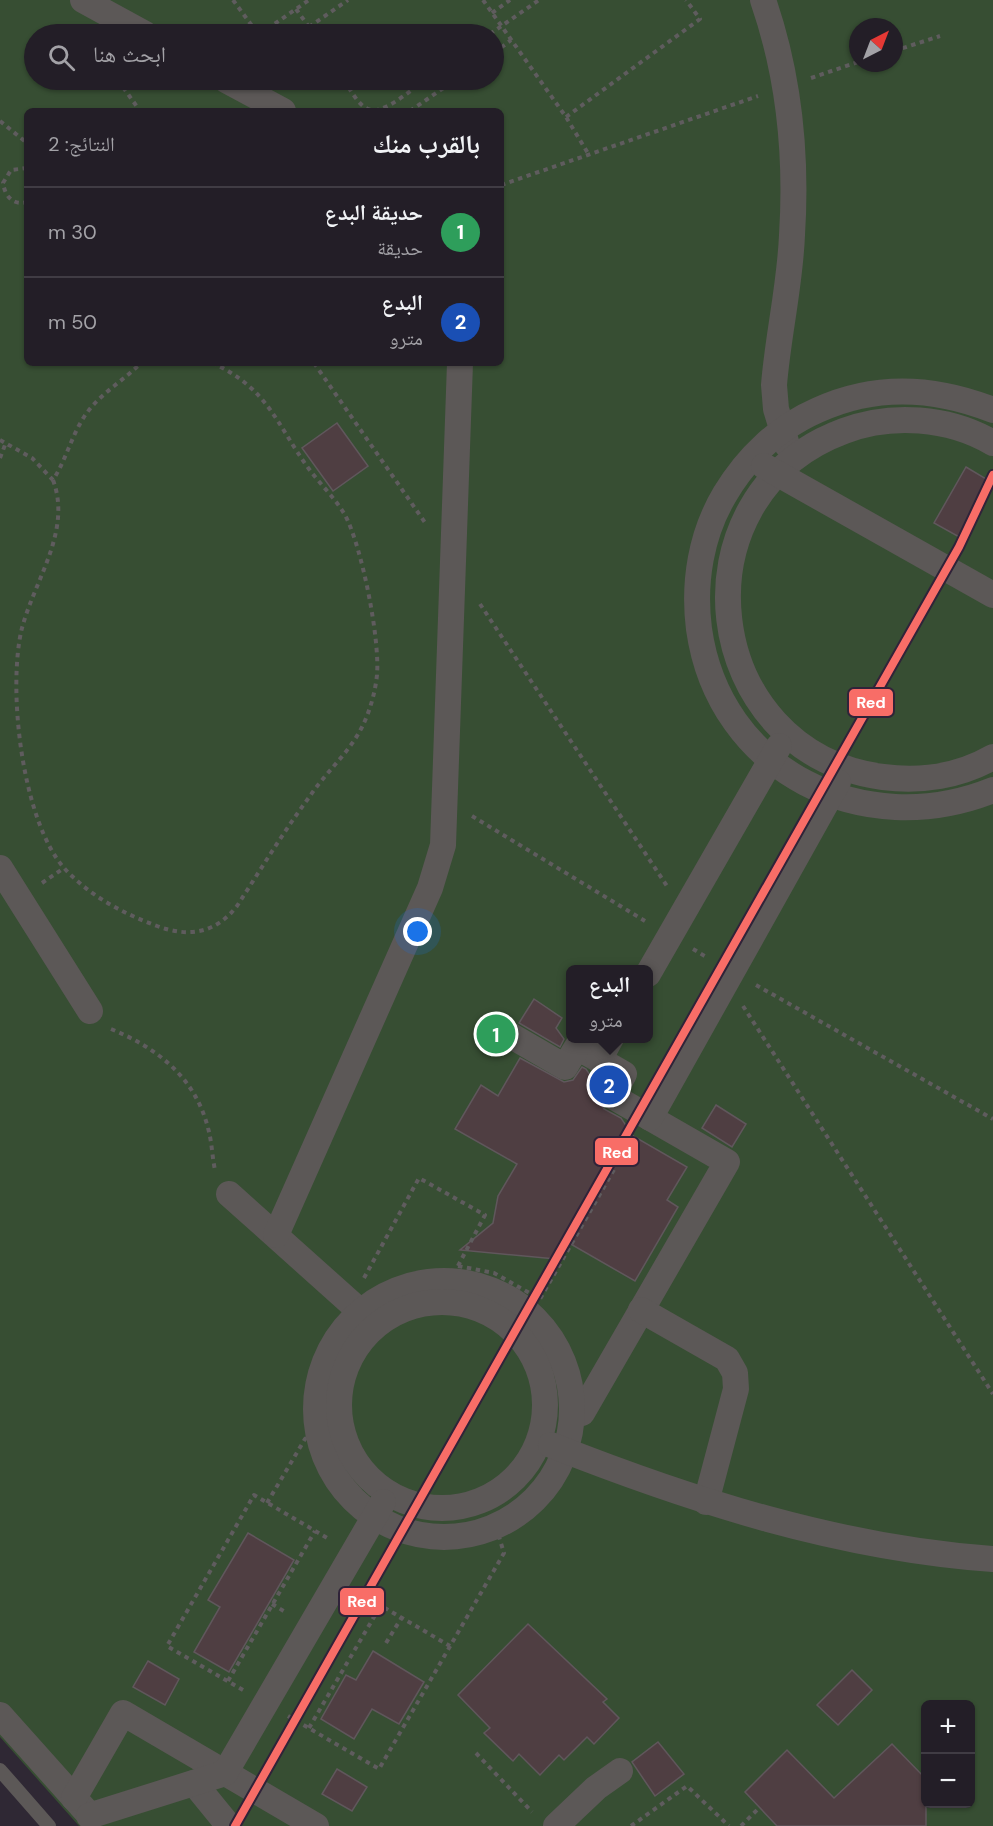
<!DOCTYPE html>
<html lang="ar">
<meta charset="utf-8">
<style>
:root{--surface:#231e27;--page:#2f2b33;--text:#f1f3f6;--muted:#a3a2a7;--line:#403c44;--accent:#b2abb7}
body{margin:0;font-family:"DM Sans","Noto Naskh Arabic",sans-serif;background:var(--page);color:var(--text);direction:rtl}
.controls{position:absolute;right:18px;bottom:18px;display:grid;overflow:hidden;border-radius:9px;box-shadow:0 2px 4px #0004}
.controls button{width:54px;height:54px;display:grid;place-items:center;padding:0;border:0;border-bottom:2px solid var(--line);background:var(--surface);color:var(--text);font:30px sans-serif}
.compass{position:absolute;left:849px;top:18px;width:54px;height:54px;border-radius:50%;background:var(--surface);box-shadow:0 2px 4px #0004;rotate:42deg}
.you{position:absolute;left:418px;top:932px;width:21px;height:21px;margin:-15px;border:4px solid #fff;border-radius:50%;background:#1a73e8;box-shadow:0 0 0 9px #1a73e833}
.badge{display:grid;place-items:center;width:39px;height:39px;border-radius:50%;background:var(--accent);color:#fff;font-size:20px;font-weight:700}
.pin{position:absolute;translate:-50% -50%;border:3px solid #fff;box-shadow:0 2px 6px #0006}
.popup{position:absolute;left:566px;top:965px;width:87px;height:78px;box-sizing:border-box;display:grid;place-content:center;border-radius:9px;background:var(--surface);filter:drop-shadow(0 2px 4px #0005);font-size:20px;white-space:nowrap;color:var(--muted)}
.popup b{font-size:22px;color:var(--text)}
.popup::after{content:'';position:absolute;left:50%;top:100%;margin-left:-12px;border:12px solid transparent;border-top-color:var(--surface)}
.list{margin:0;padding:0;list-style:none}
h2{display:flex;justify-content:space-between;align-items:center;height:78px;margin:0;padding:0 24px;font-size:26px}
h2 small{font-size:20px;font-weight:400;color:var(--muted)}
.list li{display:grid;grid-template-columns:39px 1fr auto;gap:18px;align-items:center;box-sizing:border-box;height:90px;padding:0 24px;border-top:2px solid var(--line)}
.list b{display:block;font-size:22px;white-space:nowrap}
.list p{margin:0;font-size:20px;white-space:nowrap;color:var(--muted)}
.list em{font-size:20px;font-style:normal;color:var(--muted)}
.icon{flex:none;width:33px;height:33px;fill:none;stroke:currentColor;stroke-width:2;stroke-linecap:round;stroke-linejoin:round}
.map{position:relative;flex:none;width:993px;height:1826px;overflow:hidden;direction:ltr}
.search{position:absolute;background:var(--surface);box-shadow:0 2px 4px #0004;left:24px;top:24px;width:480px;height:66px;display:flex;align-items:center;gap:15px;box-sizing:border-box;padding:0 21px;border-radius:33px;color:var(--muted);font-size:22px}
.panel{position:absolute;background:var(--surface);box-shadow:0 2px 4px #0004;left:24px;top:108px;width:480px;height:258px;border-radius:9px;direction:rtl}
.map>svg:first-child{display:block}
</style>
<div class="map">
<svg width="993" height="1826" viewBox="0 0 993 1826">
<rect width="100%" height="100%" fill="#2f2834"/>
<path fill="#374e33" fill-rule="evenodd" d="M 0,0 L 993,0 L 993,1826 L 79,1826 L 0,1737 ZM 858,27 L 894,27 L 894,63 L 858,63 ZM 34,34 L 494,34 L 494,80 L 34,80 ZM 27,111 L 501,111 L 501,363 L 27,363 ZM 570,970 L 648,970 L 648,1038 L 570,1038 ZM 926,1704 L 970,1704 L 970,1804 L 926,1804 Z"/>
<g fill="#4f3e42" stroke="#60575c" stroke-width="1.5">
<polygon points="337,423 368,466 333,491 302,448"/>
<polygon points="966,467 993,483 961,538 934,523"/>
<polygon points="534,999 562,1018 556,1028 564,1039 560,1047 519,1023"/>
<polygon points="520,1058 564,1082 573,1080 582,1067 586,1069 599,1088 597,1097 604,1109 621,1118 633,1136 687,1167 667,1200 678,1207 635,1281 569,1243 556,1259 460,1250 493,1223 498,1196 517,1164 455,1129 481,1085 498,1096"/>
<polygon points="716,1105 746,1124 732,1147 702,1128"/>
<polygon points="248,1533 294,1560 229,1672 194,1652 220,1607 208,1600"/>
<polygon points="528,1624 607,1699 603,1702 619,1718 594,1744 587,1737 564,1760 559,1755 540,1775 519,1754 513,1761 484,1733 490,1728 458,1695"/>
<polygon points="373,1651 424,1682 399,1724 372,1709 354,1739 321,1719 346,1675 356,1680"/>
<polygon points="148,1661 179,1679 165,1705 133,1687"/>
<polygon points="852,1670 872,1690 838,1725 817,1705"/>
<polygon points="658,1742 684,1774 655,1796 632,1762"/>
<polygon points="892,1744 926,1779 926,1826 777,1826 745,1792 787,1750 834,1798"/>
<polygon points="337,1769 367,1787 352,1811 322,1794"/>
</g>
<g fill="none" stroke-linecap="round" stroke-linejoin="round">
<g stroke="#5f5c5e" stroke-width="4" stroke-dasharray="4.5 4.5" stroke-linecap="butt">
<polyline points="233,0 258,34"/>
<polyline points="483,0 566,117 589,155"/>
<polyline points="296,9 314,34"/>
<polyline points="492,13 510,0"/>
<polyline points="309,27 348,0"/>
<polyline points="260,34 309,0"/>
<polyline points="490,34 539,0"/>
<polyline points="894,51 940,36"/>
<polyline points="494,53 511,40"/>
<polyline points="811,78 858,62"/>
<polyline points="118,80 140,111"/>
<path d="M 344,80 C 350,89 358,105 368,109 C 383,116 413,88 425,80"/>
<polyline points="410,111 455,80"/>
<polyline points="566,117 700,19 686,0"/>
<polyline points="0,121 27,143"/>
<path d="M 27,168 L 11,170 L 3,183 C 5,196 13,206 27,202"/>
<polyline points="501,185 758,96"/>
<polyline points="314,363 426,524"/>
<path d="M 0,440 L 32,458 L 53,480 C 66,460 71,437 84,417 C 99,394 122,382 141,363"/>
<polyline points="0,458 5,445"/>
<path d="M 53,480 C 72,531 35,579 22,628 C 7,688 22,822 65,869 C 90,896 122,913 157,926 C 189,938 216,933 237,906 C 261,869 284,831 310,796 C 326,772 349,753 362,727 C 370,711 375,693 377,675 C 380,639 362,547 345,515 C 335,498 320,484 309,469 C 275,422 269,390 213,363"/>
<polyline points="480,604 667,886"/>
<polyline points="472,816 645,921"/>
<polyline points="42,883 64,868"/>
<polyline points="693,949 708,958"/>
<polyline points="756,985 993,1119"/>
<polyline points="743,1006 993,1394"/>
<path d="M 111,1029 C 157,1048 195,1077 208,1128 C 212,1142 212,1156 215,1170"/>
<polyline points="458,1266 494,1273 540,1299 632,1138"/>
<polyline points="364,1278 419,1178 485,1215 450,1281"/>
<polyline points="267,1503 305,1439 317,1428"/>
<polyline points="361,1594 450,1646"/>
<polyline points="272,1604 287,1613"/>
<polyline points="386,1643 402,1617"/>
<polyline points="228,1681 315,1531"/>
<polyline points="243,1690 167,1646 254,1495 329,1539"/>
<polyline points="288,1716 379,1769 504,1553 496,1527"/>
<polyline points="309,1728 381,1605"/>
<polyline points="476,1753 532,1812"/>
<polyline points="631,1826 687,1786 729,1826"/>
<polyline points="741,1826 757,1810"/>
</g>
<polyline stroke="#5c5857" stroke-width="14" points="0,1770 49,1826"/>
<g stroke="#5c5857" stroke-width="26">
<polyline points="83,0 145,34"/>
<path d="M 763,0 C 789,75 797,156 792,235 C 790,286 778,335 774,385 L 776,409 L 787,445"/>
<polyline points="226,80 283,111"/>
<path d="M 993,410 C 935,387 875,384 818,410 C 779,427 747,457 725,494 C 701,534 693,582 699,629 C 719,772 864,842 993,790"/>
<path d="M 993,443 C 949,417 891,413 844,431 C 669,496 700,753 883,777 C 921,782 960,776 993,757"/>
<polyline points="764,466 993,595"/>
<polyline points="0,868 90,1011"/>
<polyline points="648,974 779,746"/>
<polyline points="508,1034 565,1067 577,1047 624,1074 612,1096 727,1162 582,1413 572,1411"/>
<polyline points="599,1060 611,1038"/>
<polyline points="650,1118 838,782"/>
<polyline points="229,1194 372,1322"/>
<polyline points="276,1235 430,888 443,845 460,363"/>
<circle cx="444" cy="1409" r="128"/>
<circle cx="442" cy="1405" r="103"/>
<polyline points="641,1310 727,1359 735,1373 736,1389 706,1502"/>
<path d="M 551,1445 C 693,1501 839,1548 993,1559"/>
<polyline points="0,1715 85,1810"/>
<polyline points="194,1783 229,1826"/>
<polyline points="74,1798 123,1713 316,1826"/>
<polyline points="89,1816 225,1773 383,1502"/>
<polyline points="556,1826 596,1788 620,1771"/>
</g>
<g stroke="#302339" stroke-width="12">
<polyline id="metro-1" points="235,1826 959,547 993,475"/>
</g>
<use href="#metro-1" stroke="#f86d67" stroke-width="8"/>
</g>
<g stroke="#302339" stroke-width="2">
<rect x="848" y="688" width="46" height="29" rx="6" fill="#f86d67"/>
<rect x="594" y="1137" width="45" height="29" rx="6" fill="#f86d67"/>
<rect x="339" y="1587" width="46" height="29" rx="6" fill="#f86d67"/>
</g>
<g font-size="16" text-anchor="middle" font-weight="bold" fill="#fff">
<text x="871" y="708">Red</text>
<text x="617" y="1158">Red</text>
<text x="362" y="1607">Red</text>
</g>
</svg>
<div class="controls">
<button>+</button>
<button>−</button>
</div>
<svg class="compass" viewBox="-18 -18 36 36"><path d="M0-13l5 13h-10z" fill="#e53935"/><path d="M0 13l5-13h-10z" fill="#a3a2a7"/></svg>
<div class="you"></div>
<div class="pin badge" style="left:496px;top:1034px;background:#2e9e5b">1</div>
<div class="pin badge" style="left:609px;top:1085px;background:#1a4fb4">2</div>
<div class="popup"><b>البدع</b>مترو</div>
<div class="search"><svg class="icon" aria-label="search" viewBox="0 0 24 24"><circle cx="10" cy="10" r="6"/><path d="M15 15l6 6"/></svg>ابحث هنا</div>
<section class="panel">
<h2>بالقرب منك<small>النتائج: 2</small></h2>
<ul class="list">
<li><span class="badge" style="background:#2e9e5b">1</span><div><b>حديقة البدع</b><p>حديقة</p></div><em>30 m</em></li>
<li><span class="badge" style="background:#1a4fb4">2</span><div><b>البدع</b><p>مترو</p></div><em>50 m</em></li>
</ul>
</section>
</div>
